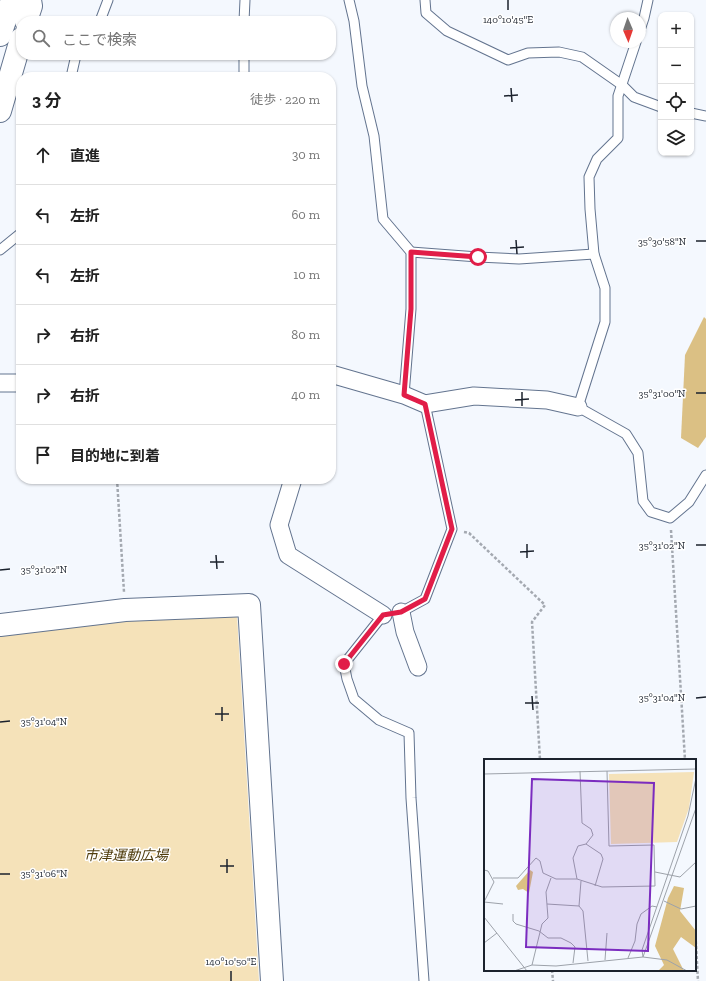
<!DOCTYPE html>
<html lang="ja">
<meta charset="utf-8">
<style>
:root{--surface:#fff;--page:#f2f2f2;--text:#222;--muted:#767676;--line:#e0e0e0}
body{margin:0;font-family:"Zilla Slab","Noto Sans JP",serif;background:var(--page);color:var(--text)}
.controls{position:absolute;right:12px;top:12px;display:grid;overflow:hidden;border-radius:8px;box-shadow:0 1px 3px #0004}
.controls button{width:36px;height:36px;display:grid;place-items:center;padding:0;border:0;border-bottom:1px solid var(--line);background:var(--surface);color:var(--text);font:20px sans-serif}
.compass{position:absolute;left:610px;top:12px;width:36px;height:36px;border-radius:50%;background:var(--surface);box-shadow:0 1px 3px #0004;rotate:178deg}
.stop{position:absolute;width:12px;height:12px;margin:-9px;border:3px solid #e11d48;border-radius:50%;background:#fff}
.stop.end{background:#e11d48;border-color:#fff;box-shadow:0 1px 4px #0008}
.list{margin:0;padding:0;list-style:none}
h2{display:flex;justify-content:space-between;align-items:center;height:52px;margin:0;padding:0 16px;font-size:17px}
h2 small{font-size:13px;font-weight:400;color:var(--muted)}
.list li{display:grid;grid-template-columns:26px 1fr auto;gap:12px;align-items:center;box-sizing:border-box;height:60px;padding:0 16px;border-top:1px solid var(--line)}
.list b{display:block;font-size:15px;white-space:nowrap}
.list em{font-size:13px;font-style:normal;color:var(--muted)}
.icon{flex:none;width:22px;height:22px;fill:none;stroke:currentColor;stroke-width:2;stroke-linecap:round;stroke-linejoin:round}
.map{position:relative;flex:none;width:706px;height:981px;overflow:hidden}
.search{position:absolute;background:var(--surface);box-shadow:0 1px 3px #0004;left:16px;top:16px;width:320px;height:44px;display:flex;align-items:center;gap:10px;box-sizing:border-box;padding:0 14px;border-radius:16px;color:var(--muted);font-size:15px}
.panel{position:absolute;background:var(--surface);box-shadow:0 1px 3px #0004;left:16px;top:72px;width:320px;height:412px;border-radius:16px}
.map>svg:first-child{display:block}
</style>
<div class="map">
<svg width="706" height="981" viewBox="0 0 706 981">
<rect width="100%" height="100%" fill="#f4f8fe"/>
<polygon fill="#f5e2b9" points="227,609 237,616 259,981 0,981 0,627"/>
<polygon fill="#dbc084" points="704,317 706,319 706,437 698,448 681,438 685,355"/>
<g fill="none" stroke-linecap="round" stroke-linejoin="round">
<g stroke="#63748f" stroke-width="11">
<g id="service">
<polyline points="349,0 354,21 362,86 374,136 383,219 411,252 411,309 404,395"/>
<polyline points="425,0 426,13 447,31 508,60 528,53 559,52 582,57 622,85 634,97 661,107"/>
<polyline points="100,21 108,0"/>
<polyline points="244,21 245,0"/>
<polyline points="640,30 644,18 648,0"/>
<polyline points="636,42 618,96 618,138 597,159 589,177 590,209 594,254 605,288 605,322 578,407 626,434 638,453 643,501 651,512 670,518 689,502 706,475"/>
<polyline points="71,77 76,55"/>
<polyline points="244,77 244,55"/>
<polyline points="691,113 706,116"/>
<polyline points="0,250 21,233"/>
<polyline points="411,252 478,257 519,259 594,254"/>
<polyline points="398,612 401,612 425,599 452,529 425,404"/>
<polyline points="386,614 383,615 344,664 347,679 354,699 379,720 409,733 411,798 424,981"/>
</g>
</g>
<g stroke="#63748f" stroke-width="19">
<g id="minor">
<polyline points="331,374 404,395 425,404 474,396 547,400 578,407"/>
<polyline points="0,383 21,383"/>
<polyline points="293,479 279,525 288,555 383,615"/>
<polyline points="401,612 405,632 418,667"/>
</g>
</g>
<g stroke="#63748f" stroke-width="24">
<g id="tertiary">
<polyline points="26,21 31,6 30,0"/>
<polyline points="0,35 12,0"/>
<polyline points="0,111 21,39"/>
<polyline points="0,625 125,610 249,605 272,981"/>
</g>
</g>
<g stroke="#a4a9b1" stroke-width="2.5" stroke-dasharray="3 2" stroke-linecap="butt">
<polyline points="117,479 124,592"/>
<polyline points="671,530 685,760"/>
<polyline points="464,532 469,533 545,605 532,622 540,760"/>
<polyline points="695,926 698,981"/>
<polyline points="552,970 553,981"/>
</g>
<use href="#service" stroke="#fff" stroke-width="9"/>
<use href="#minor" stroke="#fff" stroke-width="17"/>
<use href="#tertiary" stroke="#fff" stroke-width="22"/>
</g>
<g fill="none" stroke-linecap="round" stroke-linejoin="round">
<polyline stroke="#e11d48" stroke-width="5" points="344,664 383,615 401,612 425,599 452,529 425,404 404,395 411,309 411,252 478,257"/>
</g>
<path fill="none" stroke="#1b222d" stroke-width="1.5" d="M 508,0 L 508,10M 511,88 L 512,102M 504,96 L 518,95M 516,240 L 517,254M 696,241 L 706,241M 510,248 L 524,247M 522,392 L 522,406M 696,393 L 706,393M 515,400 L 529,399M 527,544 L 527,558M 696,545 L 706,545M 520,552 L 534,551M 216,555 L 217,569M 210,562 L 224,562M 0,570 L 10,569M 532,696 L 533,710M 696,698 L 706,697M 525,703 L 539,703M 222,707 L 222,721M 215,714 L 229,714M 0,722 L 10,721M 227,859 L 227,873M 220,866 L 234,866M 0,874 L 10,874M 231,971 L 231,981"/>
<g text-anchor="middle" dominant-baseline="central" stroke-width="3" stroke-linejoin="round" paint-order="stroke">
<g font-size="14" font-style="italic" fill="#4f3c0c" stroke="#fff">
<text x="126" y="855">市津運動広場</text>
</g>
</g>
<g transform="translate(484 759)">
<rect width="212" height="212" fill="#f4f8fe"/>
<path d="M 210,13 L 205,49 L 193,83 L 127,85 L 125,15 Z" fill="#f5e2b9"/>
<path d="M 46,111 L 49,113 L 45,134 L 39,130 L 34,131 L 32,127 ZM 190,127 L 200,129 L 196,152 L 212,172 L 212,189 L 197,178 L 189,190 L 200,212 L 174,212 L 180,206 L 171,187 L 184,139 Z" fill="#dbc084"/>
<path fill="none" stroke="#9da2aa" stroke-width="1" d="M 0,15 L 212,10M 102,85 L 117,95 L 119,100 L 111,127M 0,111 L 4,112 L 10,123 L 0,143M 171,113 L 196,118 L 212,103M 9,119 L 34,119 L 52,99 L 56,102 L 59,114 L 72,120 L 93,120 L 118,128 L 171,127 L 170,86 L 125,87 L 123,12M 93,120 L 89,99 L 94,87 L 102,85 L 109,76 L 107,70 L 98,64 L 96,12M 97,122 L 95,147 L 99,152 L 104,202M 180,142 L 197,150 L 212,147M 0,143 L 19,145M 63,145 L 95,147M 29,155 L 29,162 L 32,165 L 55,172 L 64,179 L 77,179 L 87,184 L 91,188 L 89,204M 0,158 L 43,212M 0,184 L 13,174M 159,198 L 158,191 L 204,57 L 212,19M 159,198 L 212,49M 144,199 L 151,182 L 153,165 L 157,155 L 168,147 L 173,148M 121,201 L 123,174M 48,206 L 58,165 L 64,159 L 62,133 L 67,119M 30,212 L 48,206 L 72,207 L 159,198 L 183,201 L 203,212"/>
<path fill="#7b2cbf" fill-opacity="0.15" stroke="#7b2cbf" stroke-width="2" d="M 48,20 L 170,24 L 164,192 L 42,188 Z"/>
<rect width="212" height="212" fill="none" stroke="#1b222d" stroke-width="2"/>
</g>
<g font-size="10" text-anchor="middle" fill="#1b222d" stroke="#fff" stroke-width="3" stroke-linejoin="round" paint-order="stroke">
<text x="508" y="23">140°10'45"E</text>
<text x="662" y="245">35°30'58"N</text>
<text x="662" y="397">35°31'00"N</text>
<text x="662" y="549">35°31'02"N</text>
<text x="44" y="573">35°31'02"N</text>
<text x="662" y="701">35°31'04"N</text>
<text x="44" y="725">35°31'04"N</text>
<text x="44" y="877">35°31'06"N</text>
<text x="231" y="965">140°10'50"E</text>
</g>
</svg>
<div class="controls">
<button>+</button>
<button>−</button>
<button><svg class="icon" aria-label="locate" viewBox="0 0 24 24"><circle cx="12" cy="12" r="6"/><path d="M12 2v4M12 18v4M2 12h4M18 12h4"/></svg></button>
<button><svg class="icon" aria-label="layers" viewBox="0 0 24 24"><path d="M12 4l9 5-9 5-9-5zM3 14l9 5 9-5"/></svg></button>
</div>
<svg class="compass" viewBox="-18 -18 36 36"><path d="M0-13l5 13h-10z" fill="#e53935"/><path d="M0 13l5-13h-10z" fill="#767676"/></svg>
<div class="stop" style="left:478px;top:257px"></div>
<div class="stop end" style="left:344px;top:664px"></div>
<div class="search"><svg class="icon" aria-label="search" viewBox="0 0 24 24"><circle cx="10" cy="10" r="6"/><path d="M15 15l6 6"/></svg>ここで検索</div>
<section class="panel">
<h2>3 分<small>徒歩 · 220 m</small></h2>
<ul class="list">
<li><svg class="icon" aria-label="ahead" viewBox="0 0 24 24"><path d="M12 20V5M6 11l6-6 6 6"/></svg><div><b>直進</b></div><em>30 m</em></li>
<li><svg class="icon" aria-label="left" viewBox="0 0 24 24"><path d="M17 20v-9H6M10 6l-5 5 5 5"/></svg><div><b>左折</b></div><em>60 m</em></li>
<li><svg class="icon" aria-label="left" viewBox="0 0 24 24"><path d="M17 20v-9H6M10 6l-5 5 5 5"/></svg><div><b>左折</b></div><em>10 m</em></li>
<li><svg class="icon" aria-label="right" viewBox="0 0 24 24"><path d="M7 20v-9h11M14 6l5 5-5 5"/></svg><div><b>右折</b></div><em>80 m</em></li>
<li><svg class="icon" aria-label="right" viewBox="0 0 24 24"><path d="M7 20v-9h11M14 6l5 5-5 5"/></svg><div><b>右折</b></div><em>40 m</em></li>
<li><svg class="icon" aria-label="arrive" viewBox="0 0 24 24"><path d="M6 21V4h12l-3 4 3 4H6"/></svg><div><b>目的地に到着</b></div></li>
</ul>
</section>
</div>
